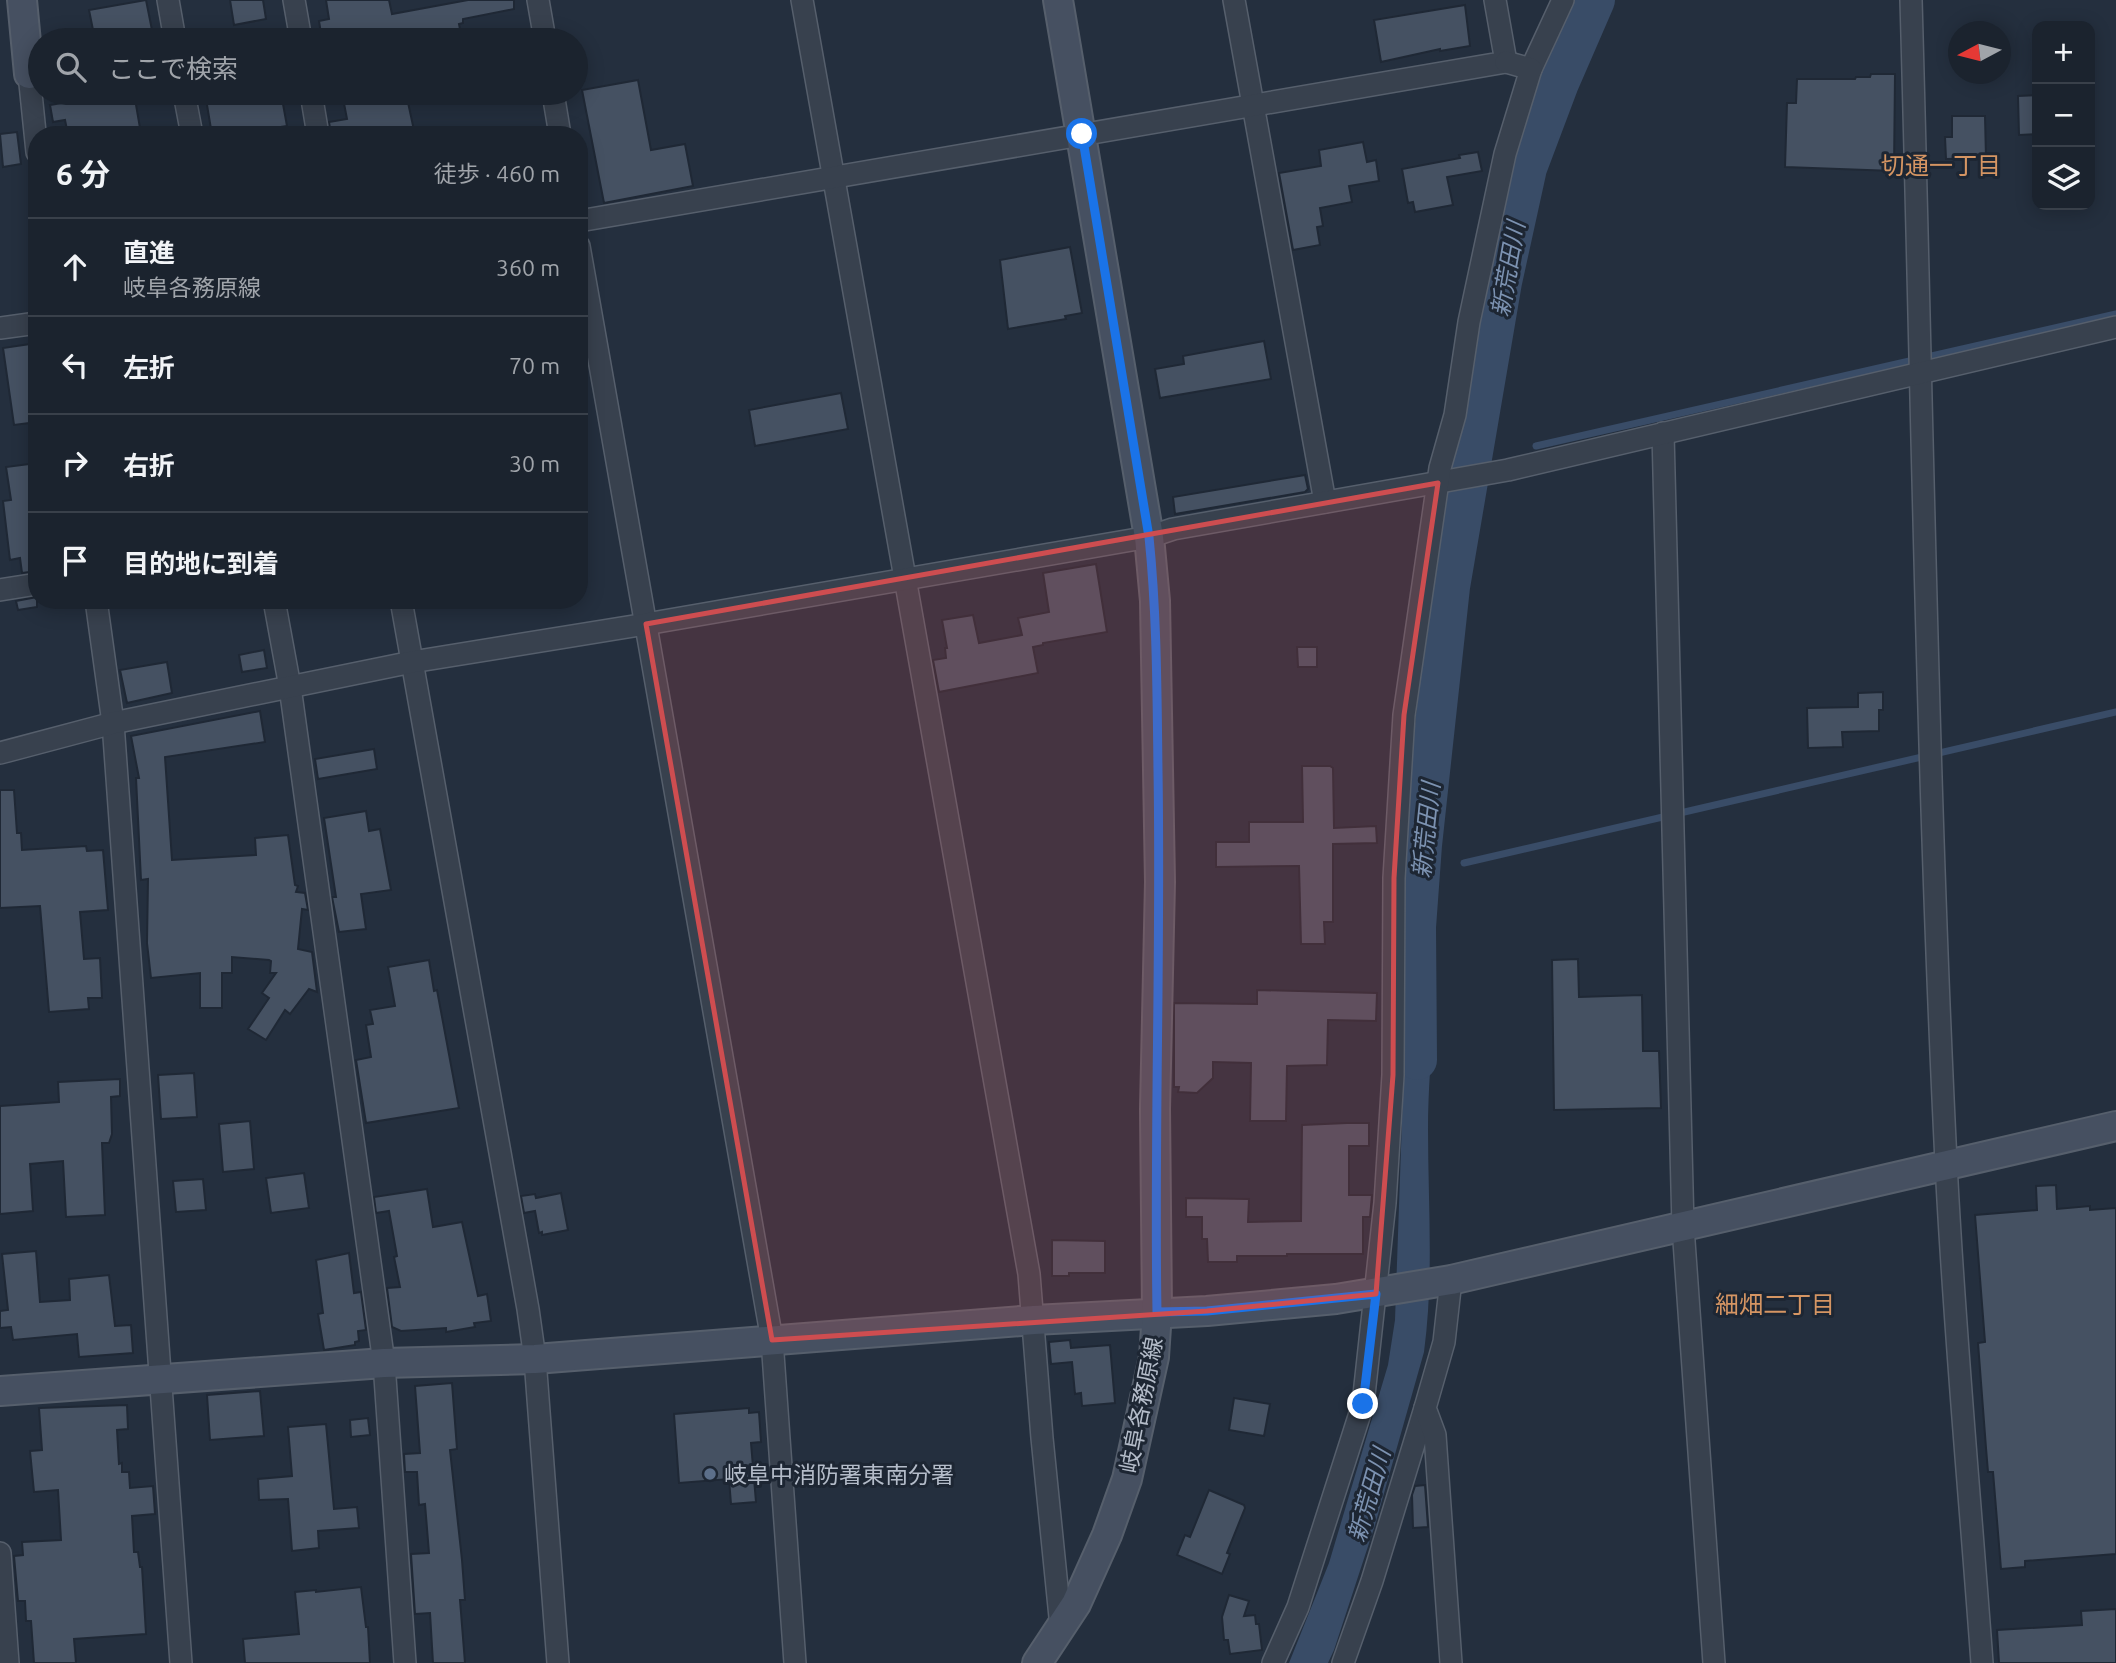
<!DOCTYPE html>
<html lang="ja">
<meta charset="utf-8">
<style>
:root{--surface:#1b232e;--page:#282f3a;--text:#f1f3f6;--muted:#a0a4aa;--line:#39404a}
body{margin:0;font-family:Ubuntu,"Noto Sans JP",sans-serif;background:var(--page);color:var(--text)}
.controls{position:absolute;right:21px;top:21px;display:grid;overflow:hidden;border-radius:14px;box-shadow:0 4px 18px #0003}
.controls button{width:63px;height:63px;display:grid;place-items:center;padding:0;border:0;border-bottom:2px solid var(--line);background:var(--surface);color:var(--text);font:35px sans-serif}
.compass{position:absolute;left:1948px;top:21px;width:63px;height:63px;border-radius:50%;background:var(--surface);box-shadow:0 4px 18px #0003;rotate:263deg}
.stop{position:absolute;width:21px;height:21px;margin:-16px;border:5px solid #1a73e8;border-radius:50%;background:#fff}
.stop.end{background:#1a73e8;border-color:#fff;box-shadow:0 2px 7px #0008}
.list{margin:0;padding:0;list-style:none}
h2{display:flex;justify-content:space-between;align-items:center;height:91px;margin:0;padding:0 28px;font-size:30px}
h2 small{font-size:23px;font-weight:400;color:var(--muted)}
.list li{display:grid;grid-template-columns:46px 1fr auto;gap:21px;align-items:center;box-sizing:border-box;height:98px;padding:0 28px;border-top:2px solid var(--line)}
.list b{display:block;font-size:26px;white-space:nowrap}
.list p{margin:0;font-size:23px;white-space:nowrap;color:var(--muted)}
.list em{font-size:23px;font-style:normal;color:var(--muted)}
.icon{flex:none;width:38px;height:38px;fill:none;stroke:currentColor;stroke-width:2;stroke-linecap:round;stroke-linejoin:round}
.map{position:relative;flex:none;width:2116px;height:1663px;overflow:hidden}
.search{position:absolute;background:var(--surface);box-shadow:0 4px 18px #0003;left:28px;top:28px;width:560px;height:77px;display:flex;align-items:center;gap:18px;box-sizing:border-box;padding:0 24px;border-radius:38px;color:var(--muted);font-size:26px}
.panel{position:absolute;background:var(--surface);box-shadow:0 4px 18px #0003;left:28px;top:126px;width:560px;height:483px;border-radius:28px}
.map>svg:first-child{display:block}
</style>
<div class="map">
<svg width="2116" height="1663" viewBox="0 0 2116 1663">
<rect width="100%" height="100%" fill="#242f3e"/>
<path fill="#394c67" d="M 1406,1006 L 1434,1006 C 1432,1047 1428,1088 1428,1129 C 1428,1203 1434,1278 1424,1352 L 1375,1525 L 1334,1650 L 1328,1663 L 1289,1663 L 1329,1563 L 1388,1365 L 1395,1320 Z"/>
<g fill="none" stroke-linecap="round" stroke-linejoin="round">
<g stroke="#394c67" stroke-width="7">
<polyline points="1536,446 2116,314"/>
<polyline points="1464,863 2116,712"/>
</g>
<polyline stroke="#394c67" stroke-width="40" points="1417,1060 1416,927 1422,845 1450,587 1502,282 1527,168 1559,83 1595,0"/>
</g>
<g fill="#455162" stroke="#1f2835" stroke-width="2">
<polygon points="146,0 154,40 95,40 89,10"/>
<polygon points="230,0 263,0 266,19 234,25"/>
<polygon points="326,0 389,0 392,14 468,0 514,0 514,9 463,19 463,23 459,24 462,40 322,40 319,21 329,19"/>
<polygon points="1465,5 1470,46 1440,51 1440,49 1381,62 1374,20"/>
<polygon points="1871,74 1895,74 1894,171 1785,167 1787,103 1796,103 1797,79 1855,79 1856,77 1870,77"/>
<polygon points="638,80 651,150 685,144 693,186 604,203 582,90"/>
<polygon points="104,93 134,93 140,128 110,132 109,128 68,135 65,120 53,122 50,105 104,96"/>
<polygon points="205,93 281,93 287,126 267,129 268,135 212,135"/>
<polygon points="342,93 406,93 415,135 331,135 329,122 347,119"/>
<polygon points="2037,95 2037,134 2019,135 2018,96"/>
<polygon points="1952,116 1985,116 1986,158 1946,159 1945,137 1952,137"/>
<polygon points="17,132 21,164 3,167 0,134"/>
<polygon points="1363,142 1367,162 1376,160 1379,181 1349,186 1352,202 1320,208 1323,226 1317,227 1320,245 1293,250 1279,173 1321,166 1319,150"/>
<polygon points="1478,152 1482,171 1447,177 1453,205 1415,212 1413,202 1408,203 1402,169 1460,158 1459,155"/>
<polygon points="1070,247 1082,313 1065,316 1066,319 1008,329 1000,260"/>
<polygon points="1264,341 1271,379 1160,398 1155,369 1184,364 1183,356"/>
<polygon points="37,343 37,422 14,425 3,348"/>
<polygon points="841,393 848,429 755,446 749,410"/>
<polygon points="37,463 37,571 22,573 20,558 10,560 3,501 11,500 6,467"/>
<polygon points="1305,475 1308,489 1305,492 1175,514 1173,497"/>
<polygon points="1096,564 1107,632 1043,643 1043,645 1033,647 1038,673 939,692 933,660 946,658 945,648 947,648 942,620 973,615 979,643 1022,635 1018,618 1049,612 1043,573"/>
<polygon points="37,597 37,607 18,610 16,601"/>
<polygon points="1297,647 1317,647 1317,667 1298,667"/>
<polygon points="264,650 267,668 242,672 239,655"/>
<polygon points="167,662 172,693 127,703 120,670"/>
<polygon points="1883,692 1883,710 1879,710 1879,731 1842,732 1843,747 1808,748 1807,708 1858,707 1858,693"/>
<polygon points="260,711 265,742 165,757 172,860 256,855 255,838 288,835 295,885 298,886 296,892 305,893 308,910 302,909 298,949 312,952 317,992 309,989 290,1014 285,1010 266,1040 248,1029 269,998 262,993 276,973 270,973 271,961 269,960 232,957 232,973 222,973 222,1008 200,1008 200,973 151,978 147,943 148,879 141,880 136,778 139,778 131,736"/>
<polygon points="374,749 377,769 318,779 315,759"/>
<polygon points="1302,766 1330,766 1333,768 1334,828 1376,826 1377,843 1333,844 1333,922 1324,922 1325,944 1301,944 1299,866 1216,867 1216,842 1249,842 1249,822 1303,822"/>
<polygon points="0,790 14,790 17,833 21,833 22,850 86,846 87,851 103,850 108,910 80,912 84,959 100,958 102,998 88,998 89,1009 49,1012 40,906 0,908"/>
<polygon points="366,811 369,831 380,829 391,890 361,894 366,929 339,932 332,897 336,897 324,818"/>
<polygon points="1578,959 1579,997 1642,995 1643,1051 1659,1051 1661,1108 1554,1110 1552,960"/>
<polygon points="429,960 434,991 437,990 459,1108 366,1123 356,1060 371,1057 366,1025 373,1024 370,1010 395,1006 388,967"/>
<polygon points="1257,990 1377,993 1376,1021 1328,1020 1327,1065 1287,1066 1286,1121 1250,1121 1251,1063 1213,1062 1213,1078 1197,1093 1178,1092 1179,1087 1174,1087 1174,1003 1257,1004"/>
<polygon points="194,1073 197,1117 161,1119 158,1075"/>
<polygon points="120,1079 120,1096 111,1097 112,1134 109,1143 102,1143 105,1215 66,1217 63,1161 30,1164 33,1211 0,1214 0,1106 59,1102 58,1082"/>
<polygon points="250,1121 254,1169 223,1172 219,1124"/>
<polygon points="1347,1123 1369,1123 1369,1146 1349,1146 1349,1195 1372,1195 1370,1217 1363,1217 1363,1254 1287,1254 1287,1256 1237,1256 1237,1262 1208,1262 1207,1239 1202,1239 1202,1217 1186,1217 1186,1198 1249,1199 1248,1222 1301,1221 1302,1125"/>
<polygon points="304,1173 309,1208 271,1213 266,1178"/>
<polygon points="203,1179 206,1210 176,1212 173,1181"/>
<polygon points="2056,1185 2057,1209 2090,1206 2090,1210 2116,1208 2116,1554 2025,1561 2025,1567 2001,1569 1993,1472 1988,1472 1986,1448 1978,1343 1985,1342 1975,1215 2037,1210 2036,1186"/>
<polygon points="427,1189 433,1227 462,1222 478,1296 487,1294 491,1321 474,1323 475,1327 446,1332 446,1328 401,1331 392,1327 387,1288 400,1287 394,1257 397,1256 389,1211 376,1213 374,1197"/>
<polygon points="561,1193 568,1230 542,1235 542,1232 539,1233 535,1211 524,1213 521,1196 535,1194 536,1198"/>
<polygon points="1052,1240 1105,1241 1105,1273 1069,1273 1069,1276 1052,1276"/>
<polygon points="36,1251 40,1302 70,1300 69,1279 109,1275 115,1326 131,1325 133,1353 79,1357 77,1334 13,1340 11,1327 0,1328 0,1311 8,1310 2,1254"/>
<polygon points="349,1253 354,1293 361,1292 366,1330 358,1331 359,1341 355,1342 355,1345 324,1350 318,1314 323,1313 316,1260"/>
<polygon points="1070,1340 1071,1348 1110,1345 1115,1403 1082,1406 1081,1393 1075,1394 1072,1362 1051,1364 1049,1342"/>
<polygon points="452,1383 457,1449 450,1450 462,1560 465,1600 460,1600 465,1663 433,1663 430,1613 415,1614 411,1554 429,1553 425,1504 419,1505 417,1472 405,1472 404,1454 420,1453 415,1386"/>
<polygon points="260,1391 264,1436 210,1440 207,1395"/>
<polygon points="1234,1398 1270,1404 1264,1436 1229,1430"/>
<polygon points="127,1405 128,1429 117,1430 119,1464 122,1463 122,1472 129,1472 130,1488 153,1486 155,1514 132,1516 134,1552 138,1552 140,1567 142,1567 146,1634 74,1639 76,1663 34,1663 31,1621 26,1621 25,1601 18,1601 14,1556 23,1555 22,1542 61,1540 58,1490 34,1492 30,1451 42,1450 39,1408"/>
<polygon points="749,1408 749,1413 759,1412 761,1442 751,1443 756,1502 731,1504 729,1479 679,1483 674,1414"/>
<polygon points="368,1418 370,1435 351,1437 350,1420"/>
<polygon points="326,1424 334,1509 357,1507 359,1528 318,1531 319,1548 292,1551 288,1499 259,1500 258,1479 292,1476 288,1427"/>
<polygon points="1425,1485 1428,1527 1413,1528 1412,1495 1415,1486"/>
<polygon points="1209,1490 1244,1505 1245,1508 1227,1553 1230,1554 1222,1574 1177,1555 1185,1535 1190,1537"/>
<polygon points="361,1587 366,1627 368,1627 370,1663 245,1663 243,1639 299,1634 295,1592 316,1590 316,1592"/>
<polygon points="1229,1595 1249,1601 1244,1616 1255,1615 1256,1624 1259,1624 1262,1650 1230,1654 1228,1640 1224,1640 1222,1617"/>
<polygon points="2116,1609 2116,1663 1999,1663 1997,1630 2082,1625 2081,1611"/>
</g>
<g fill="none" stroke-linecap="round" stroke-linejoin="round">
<g stroke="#565f6c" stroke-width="24">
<g id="street">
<polyline points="168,0 175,40"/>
<polyline points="294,0 301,40"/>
<polyline points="538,0 545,40"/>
<polyline points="802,0 1029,1274 1042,1438 1061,1627"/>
<polyline points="1234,0 1325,502"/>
<path d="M 1911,0 C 1922,387 1927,775 1946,1162 C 1954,1329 1970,1496 1982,1663"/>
<polyline points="1531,69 1563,0"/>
<polyline points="29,74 37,152"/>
<polyline points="184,93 192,135"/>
<polyline points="311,93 318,135"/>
<polyline points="553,93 560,135"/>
<polyline points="579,221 1506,62 1495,0"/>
<polyline points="579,246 772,1340 795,1663"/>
<polyline points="0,328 37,323"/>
<polyline points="1663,433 1683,1227 1714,1663"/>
<polyline points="0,590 37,584"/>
<polyline points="96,600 113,723 181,1663"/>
<polyline points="274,600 290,687 384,1363 405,1663"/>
<polyline points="401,600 528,1309 535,1359 558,1663"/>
<polyline points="0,753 113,723 412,662 646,624 1149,537 1173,529 1508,470 2116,327"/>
<polyline points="0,1553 8,1663"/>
<polyline points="1273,1663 1298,1607 1363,1404 1385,1203 1393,1075 1394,878 1404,715 1440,468 1455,415 1469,322 1505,154 1531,69 1506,62"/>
<polyline points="1343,1663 1372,1581 1425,1408"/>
<polyline points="1451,1663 1435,1435 1425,1408 1444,1342 1451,1280"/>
</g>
</g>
<g stroke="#565f6c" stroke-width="32">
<g id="secondary">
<polyline points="22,0 29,74"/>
<polyline points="0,1391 384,1363 535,1359 1034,1320 1207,1311 1336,1299 1451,1280 2116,1126"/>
<polyline points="1037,1663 1076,1604 1107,1535 1127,1479 1154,1357 1157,1312 1155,1109 1160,882 1155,601 1149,537 1058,0"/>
</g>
</g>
<use href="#street" stroke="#38414e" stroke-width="21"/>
<use href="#secondary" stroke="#465061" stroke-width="28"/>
</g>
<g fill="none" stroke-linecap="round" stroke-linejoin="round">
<path stroke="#1a73e8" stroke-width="9" d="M 1082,134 L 1149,537 C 1157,615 1157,693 1158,771 C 1161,951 1154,1132 1157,1312 L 1207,1311 L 1376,1294 L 1363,1404"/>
</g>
<path fill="#ce4d50" fill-opacity="0.2" stroke="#ce4d50" stroke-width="5" stroke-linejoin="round" d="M 1438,483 L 1404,715 L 1394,878 L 1393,1075 L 1376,1294 L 1207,1311 L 772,1340 L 646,624 Z"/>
<circle fill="#5c6f8a" stroke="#1d2633" stroke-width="2.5" cx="710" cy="1474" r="7"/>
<g text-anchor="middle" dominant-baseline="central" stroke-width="6" stroke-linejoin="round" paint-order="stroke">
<g font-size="23" fill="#b4bcc9" stroke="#1d2633">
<text transform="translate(1141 1405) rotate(-79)">岐阜各務原線</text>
</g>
<g font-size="23" fill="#b4bcc9" stroke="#1d2633" text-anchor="start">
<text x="724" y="1474">岐阜中消防署東南分署</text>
</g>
<g font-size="24" fill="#d59563" stroke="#1d2633">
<text x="1941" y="165">切通一丁目</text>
<text x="1775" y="1304">細畑二丁目</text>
</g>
<g font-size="24" font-style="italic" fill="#7c92b1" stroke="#1d2633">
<text transform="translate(1508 269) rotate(-80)">新荒田川</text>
<text transform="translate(1426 830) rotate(-84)">新荒田川</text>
<text transform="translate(1369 1495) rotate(-74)">新荒田川</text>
</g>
</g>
</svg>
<div class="controls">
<button>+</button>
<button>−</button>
<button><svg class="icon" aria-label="layers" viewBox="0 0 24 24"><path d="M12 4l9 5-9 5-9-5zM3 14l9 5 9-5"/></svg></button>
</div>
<svg class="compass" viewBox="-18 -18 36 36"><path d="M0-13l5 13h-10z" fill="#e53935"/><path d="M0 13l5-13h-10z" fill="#a0a4aa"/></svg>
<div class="stop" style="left:1082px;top:134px"></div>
<div class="stop end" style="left:1363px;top:1404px"></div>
<div class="search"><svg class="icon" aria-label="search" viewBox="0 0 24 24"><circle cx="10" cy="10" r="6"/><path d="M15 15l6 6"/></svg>ここで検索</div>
<section class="panel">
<h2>6 分<small>徒歩 · 460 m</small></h2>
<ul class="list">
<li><svg class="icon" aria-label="ahead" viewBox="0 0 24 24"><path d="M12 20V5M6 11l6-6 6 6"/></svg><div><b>直進</b><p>岐阜各務原線</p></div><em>360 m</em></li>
<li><svg class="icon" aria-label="left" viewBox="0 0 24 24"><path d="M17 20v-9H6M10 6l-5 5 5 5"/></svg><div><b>左折</b></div><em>70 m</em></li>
<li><svg class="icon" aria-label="right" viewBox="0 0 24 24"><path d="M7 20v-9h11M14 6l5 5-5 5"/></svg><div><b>右折</b></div><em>30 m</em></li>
<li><svg class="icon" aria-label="arrive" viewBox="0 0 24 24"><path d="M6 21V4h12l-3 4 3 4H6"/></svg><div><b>目的地に到着</b></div></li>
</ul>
</section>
</div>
